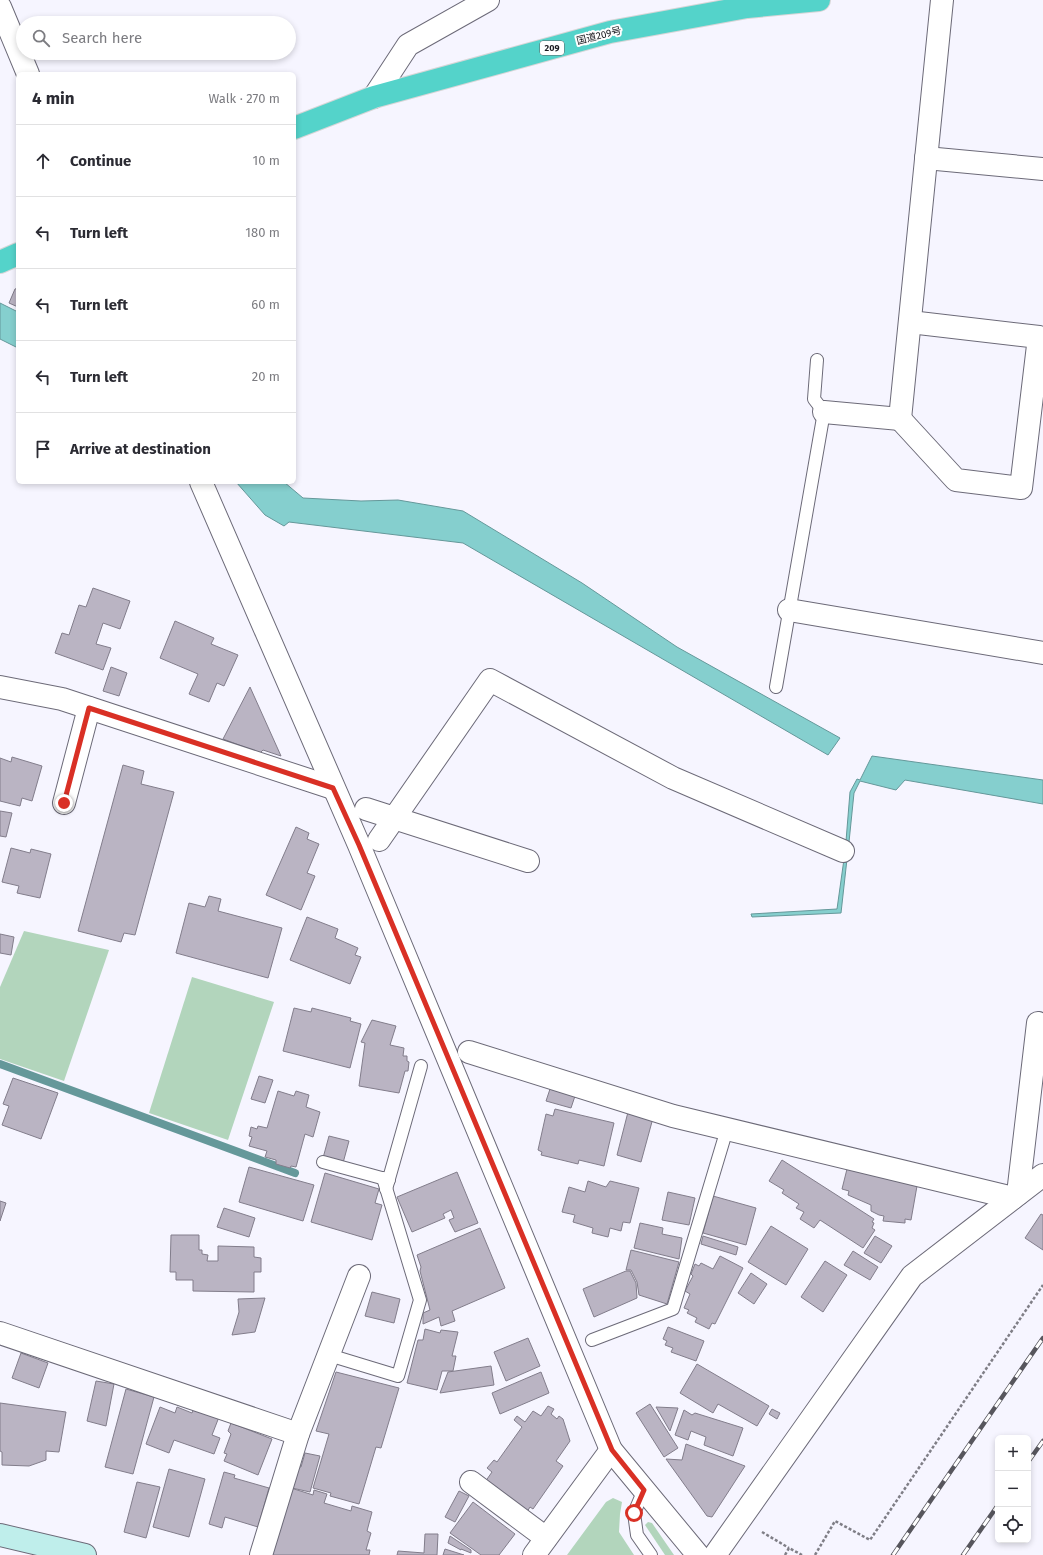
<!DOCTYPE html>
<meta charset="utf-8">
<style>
:root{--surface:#fff;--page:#f7f7f7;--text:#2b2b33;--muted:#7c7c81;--line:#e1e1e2}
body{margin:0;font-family:"Fira Sans","Noto Sans JP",sans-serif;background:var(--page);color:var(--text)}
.controls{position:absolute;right:12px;bottom:12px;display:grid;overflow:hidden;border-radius:6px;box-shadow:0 2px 6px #0003}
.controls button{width:36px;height:36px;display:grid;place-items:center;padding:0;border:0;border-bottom:1px solid var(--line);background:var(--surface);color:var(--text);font:20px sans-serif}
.stop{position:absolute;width:12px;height:12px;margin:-9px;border:3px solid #d93025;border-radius:50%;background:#fff}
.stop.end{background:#d93025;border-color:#fff;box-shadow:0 1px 4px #0008}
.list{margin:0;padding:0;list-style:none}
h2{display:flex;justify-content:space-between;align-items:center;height:52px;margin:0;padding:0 16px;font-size:17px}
h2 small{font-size:13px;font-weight:400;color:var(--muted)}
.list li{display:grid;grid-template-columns:26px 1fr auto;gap:12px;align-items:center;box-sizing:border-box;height:72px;padding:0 16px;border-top:1px solid var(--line)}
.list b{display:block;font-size:15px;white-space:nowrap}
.list em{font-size:13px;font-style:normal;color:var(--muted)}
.icon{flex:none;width:22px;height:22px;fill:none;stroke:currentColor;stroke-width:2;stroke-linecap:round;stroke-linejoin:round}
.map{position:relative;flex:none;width:1043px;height:1555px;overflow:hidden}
.search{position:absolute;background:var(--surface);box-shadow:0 2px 6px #0003;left:16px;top:16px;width:280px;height:44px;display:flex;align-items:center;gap:10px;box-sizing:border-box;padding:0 14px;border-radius:22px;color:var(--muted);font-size:15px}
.panel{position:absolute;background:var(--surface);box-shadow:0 2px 6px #0003;left:16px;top:72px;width:280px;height:412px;border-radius:6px}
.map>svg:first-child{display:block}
</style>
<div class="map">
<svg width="1043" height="1555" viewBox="0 0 1043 1555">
<rect width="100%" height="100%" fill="#f6f5ff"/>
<g fill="#b2d5bc">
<polygon points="24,931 109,950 64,1081 0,1059 0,987"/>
<polygon points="192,977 274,1002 228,1140 149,1113"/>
<polygon points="613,1498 622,1502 620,1514 619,1532 634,1555 567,1555 606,1502"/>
<polygon points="648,1522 652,1523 674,1555 665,1555 645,1525"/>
</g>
<g fill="#85cfce" stroke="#65989a">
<polygon points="0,303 18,312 18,348 0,339"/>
<polygon points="236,482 284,482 303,498 361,501 398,500 463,511 582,583 677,647 840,738 828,755 463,543 289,522 284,526 265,515"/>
<polygon points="872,756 1043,780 1043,804 905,780 896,790 860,781 854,793 849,842 846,841 850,792 857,779 860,780"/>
<polygon points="844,859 847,859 841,913 752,917 751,914 837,909"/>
</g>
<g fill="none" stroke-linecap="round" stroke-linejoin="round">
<polyline stroke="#65989a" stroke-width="8" points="0,1064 295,1173"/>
</g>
<g fill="#bab4c3" stroke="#827d8b">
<polygon points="18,288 18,307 9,303 15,289"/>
<polygon points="93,588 130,601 120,629 103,623 96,644 111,648 103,670 55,653 62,633 69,635 79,605 86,607"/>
<polygon points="175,621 214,638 211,644 238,655 224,686 217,683 209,702 189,694 198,674 160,658"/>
<polygon points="111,667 127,673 119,696 103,691"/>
<polygon points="250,687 281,756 263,750 260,753 223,739"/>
<polygon points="12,757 42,766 32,801 22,798 20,806 0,801 0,758 11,762"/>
<polygon points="123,765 144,771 141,784 174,792 135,935 124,933 121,942 78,931"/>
<polygon points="0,811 12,813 6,837 0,836"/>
<polygon points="296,827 309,833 307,839 319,844 307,873 315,876 301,910 266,895"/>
<polygon points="11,848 30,853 31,849 51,854 40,898 17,893 19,886 2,882"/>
<polygon points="209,896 221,899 218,911 282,928 268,978 176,953 189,903 205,907"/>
<polygon points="307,917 338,929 335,938 358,948 355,955 361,957 350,984 290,960"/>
<polygon points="0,934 14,937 11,955 0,953"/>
<polygon points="294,1008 311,1012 312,1008 351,1018 350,1021 361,1024 350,1068 283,1051"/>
<polygon points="372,1020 396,1026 390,1045 404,1048 403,1056 407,1056 407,1061 409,1062 408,1071 405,1071 399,1093 359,1086 365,1043 361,1042"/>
<polygon points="259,1076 273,1080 265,1103 251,1099"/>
<polygon points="13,1078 58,1093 41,1139 2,1125 9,1106 3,1104"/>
<polygon points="550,1089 575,1096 571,1108 546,1101"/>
<polygon points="278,1091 294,1096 296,1091 309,1095 306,1107 320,1112 313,1137 305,1134 296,1167 291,1166 290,1168 276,1164 276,1160 265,1157 267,1151 249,1146 252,1137 249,1136 251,1127 257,1129 258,1126 267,1128"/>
<polygon points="555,1109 614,1123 604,1166 579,1160 578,1164 541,1155 542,1152 538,1150 546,1114 553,1116"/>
<polygon points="628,1112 653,1118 641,1162 617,1155"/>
<polygon points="329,1136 349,1141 343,1163 323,1158"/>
<polygon points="782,1160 874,1219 872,1222 874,1223 872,1228 875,1230 863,1248 820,1220 814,1228 800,1219 804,1212 796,1208 799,1204 782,1193 784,1190 769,1181"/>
<polygon points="249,1167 314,1185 303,1221 239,1202"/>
<polygon points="847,1169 917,1186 911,1220 905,1219 905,1223 883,1221 884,1216 879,1215 871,1211 871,1205 848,1195 849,1191 842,1189"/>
<polygon points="457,1172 478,1223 455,1232 449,1220 454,1218 451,1210 443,1214 445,1218 412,1232 397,1197"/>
<polygon points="325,1173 379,1189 375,1203 382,1205 372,1240 311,1222"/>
<polygon points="588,1181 606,1187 610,1181 639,1188 630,1223 623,1222 621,1231 610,1228 608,1237 592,1233 593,1228 573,1222 575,1215 562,1212 569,1187 585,1192"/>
<polygon points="668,1192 695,1198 689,1225 662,1220"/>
<polygon points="713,1196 756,1208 746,1245 703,1233"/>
<polygon points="0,1201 6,1203 0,1221"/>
<polygon points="224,1208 255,1218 249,1237 217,1227"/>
<polygon points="1041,1214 1043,1215 1043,1250 1025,1238"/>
<polygon points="640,1223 663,1228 662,1234 682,1238 679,1259 634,1248"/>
<polygon points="771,1226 808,1249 786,1285 748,1262"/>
<polygon points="480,1228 505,1288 452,1311 455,1321 441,1326 439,1317 423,1324 423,1313 430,1310 420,1271 421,1267 417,1255"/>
<polygon points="171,1235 199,1235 199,1250 202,1250 202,1254 208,1255 207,1261 218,1261 218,1246 254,1247 254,1257 261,1258 261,1272 254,1272 254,1292 193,1291 193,1280 176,1280 176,1272 170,1272"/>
<polygon points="703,1236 738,1247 736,1255 701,1244"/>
<polygon points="875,1236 892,1246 881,1263 864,1253"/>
<polygon points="631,1250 679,1262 667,1304 639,1295 637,1282 631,1270 626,1270"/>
<polygon points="853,1251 878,1267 870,1280 844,1265"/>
<polygon points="720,1256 743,1268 715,1324 712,1323 709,1329 695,1322 697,1318 687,1313 689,1310 684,1308 690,1294 685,1291 693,1276 691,1274 695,1264 699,1266 701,1263 713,1269"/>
<polygon points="825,1261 847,1275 823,1312 801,1297"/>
<polygon points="626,1271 630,1271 636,1283 637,1298 594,1317 583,1289"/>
<polygon points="751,1273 767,1284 754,1304 738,1293"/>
<polygon points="372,1292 400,1299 394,1323 365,1316"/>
<polygon points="265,1298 255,1332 232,1335 239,1312 238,1299"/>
<polygon points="668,1327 704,1341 696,1361 671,1352 673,1348 665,1345 667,1341 663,1339"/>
<polygon points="425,1329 440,1333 441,1330 458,1332 452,1356 456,1356 453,1371 442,1371 437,1390 407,1383 418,1340 423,1340"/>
<polygon points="528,1338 540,1366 506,1381 494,1352"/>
<polygon points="21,1353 48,1363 39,1388 12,1378"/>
<polygon points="697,1364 769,1406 757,1426 718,1404 713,1413 680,1393"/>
<polygon points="491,1366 494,1385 440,1393 448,1372"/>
<polygon points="336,1372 399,1388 381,1448 376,1447 359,1504 330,1496 331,1493 313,1488 329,1434 316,1431"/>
<polygon points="541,1372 549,1393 500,1414 492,1393"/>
<polygon points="96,1381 114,1384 106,1426 87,1421"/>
<polygon points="126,1389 154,1397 133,1474 105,1467"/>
<polygon points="0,1403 66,1412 59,1452 46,1451 46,1460 29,1466 2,1465 2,1452 0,1451"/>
<polygon points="650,1404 678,1448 664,1457 636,1413"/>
<polygon points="548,1406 554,1409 551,1414 557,1419 559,1416 563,1419 570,1441 556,1461 563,1466 533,1509 530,1507 527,1512 485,1482 492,1472 487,1468 494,1460 497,1462 522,1427 514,1420 517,1416 525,1422 533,1411 541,1416"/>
<polygon points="160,1407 175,1413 177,1407 192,1413 194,1408 219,1417 212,1435 220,1438 214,1454 174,1440 169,1453 146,1444"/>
<polygon points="656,1407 678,1408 670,1431"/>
<polygon points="772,1409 780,1413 777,1419 769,1414"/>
<polygon points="684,1410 692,1415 695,1413 743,1428 733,1456 704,1445 706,1437 691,1431 688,1440 675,1435"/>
<polygon points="231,1423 272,1439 258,1475 224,1461 227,1454 224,1453 231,1434 228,1431"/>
<polygon points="686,1444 745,1466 712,1517 707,1516 666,1459 682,1460"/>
<polygon points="305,1453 320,1456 310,1492 292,1488 297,1466 301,1467"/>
<polygon points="169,1469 205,1479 189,1537 153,1527"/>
<polygon points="224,1472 235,1475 234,1478 269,1488 258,1527 225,1517 222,1528 209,1524"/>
<polygon points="137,1482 160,1487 146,1538 124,1532"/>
<polygon points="291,1488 313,1495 314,1490 327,1494 324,1503 351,1511 352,1506 372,1512 367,1531 371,1533 366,1550 370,1550 369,1555 271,1555"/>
<polygon points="459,1491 469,1496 455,1522 445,1517"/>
<polygon points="473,1502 515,1534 499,1555 481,1555 450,1533"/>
<polygon points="425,1534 438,1534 437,1555 397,1555 398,1551 424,1553"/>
<polygon points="450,1536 471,1550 471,1553 461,1549 461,1550 448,1543"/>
<polygon points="445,1549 464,1555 443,1555"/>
</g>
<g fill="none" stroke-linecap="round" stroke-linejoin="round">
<g stroke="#6c6a78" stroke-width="14">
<g id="service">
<polyline points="776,687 824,412 814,399 817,360"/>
<polyline points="323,1162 389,1180"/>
<polyline points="386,1189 421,1066"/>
<polyline points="592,1340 673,1309 727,1129"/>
<polyline points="329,1355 398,1376 420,1300 383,1178"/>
<polyline points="644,1490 634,1513 637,1535 651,1555"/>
</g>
</g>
<g stroke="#6c6a78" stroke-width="24">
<g id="minor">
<polyline points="374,97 408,45 488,0"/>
<polyline points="926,158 1043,169"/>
<polyline points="824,412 900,419 942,0"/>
<polyline points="900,419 956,480 1021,488 1039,337 910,322"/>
<polyline points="789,610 1043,653"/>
<polyline points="0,687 62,699 333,788"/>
<polyline points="64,803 89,708"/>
<polyline points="366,809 528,861"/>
<polyline points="379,840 490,680 673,778 843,851"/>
<polyline points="469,1052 673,1116 1013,1198"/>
<polyline points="1018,1194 1038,1023"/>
<polyline points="0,1333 298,1434"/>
<polyline points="471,1482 546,1538"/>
<polyline points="261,1555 298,1434 359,1276"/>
<polyline points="715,1555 912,1276 1043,1175"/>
</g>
</g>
<g stroke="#6c6a78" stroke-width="24">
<g id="tertiary">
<polyline points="0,7 28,74"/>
<polyline points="201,482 359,845 611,1450 698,1555"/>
<polyline points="534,1555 611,1450"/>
</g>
</g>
<g stroke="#6c6a78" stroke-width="24">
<polyline id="secondary" points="0,1535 85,1555"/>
</g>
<g stroke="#d6d6d7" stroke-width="24">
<g id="trunk">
<polyline points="294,128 374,97 610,32 747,7 819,0"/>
<polyline points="0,262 18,254"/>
</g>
</g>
<g stroke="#7f7e86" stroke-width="2.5" stroke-dasharray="3 2" stroke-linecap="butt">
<polyline points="762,1532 789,1548"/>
<polyline points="785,1555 789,1548 802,1555"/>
<polyline points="815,1555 835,1521 870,1540 1043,1285"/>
</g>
<use href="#service" stroke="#fff" stroke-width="12"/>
<use href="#minor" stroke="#fff" stroke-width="22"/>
<use href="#tertiary" stroke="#fff" stroke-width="22"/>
<use href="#secondary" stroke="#bfeeeb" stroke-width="22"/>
<use href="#trunk" stroke="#54d3ca" stroke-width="22"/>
<g stroke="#57565d" stroke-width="4.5">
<g id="rail">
<polyline points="1028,1462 1043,1441"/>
<polyline points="893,1555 1043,1338"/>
<polyline points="963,1555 998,1505"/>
</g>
</g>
<use href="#rail" stroke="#fff" stroke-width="3" stroke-dasharray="9" stroke-linecap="butt"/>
</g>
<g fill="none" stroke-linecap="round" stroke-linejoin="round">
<polyline stroke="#d93025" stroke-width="5" points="64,803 89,708 333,788 359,845 452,1067 612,1450 644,1490 634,1513"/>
</g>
<g text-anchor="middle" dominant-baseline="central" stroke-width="4" stroke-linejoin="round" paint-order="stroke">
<rect fill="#fff" stroke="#5f5e62" stroke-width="1" x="540" y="41" width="24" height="14" rx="3"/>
<g font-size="9" font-weight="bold" fill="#1a191f">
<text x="552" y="48">209</text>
</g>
<g font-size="10" fill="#1a191f" stroke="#fff">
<text transform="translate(599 36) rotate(-14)">国道209号</text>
</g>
</g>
</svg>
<div class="controls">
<button>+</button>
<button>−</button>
<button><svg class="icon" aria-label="locate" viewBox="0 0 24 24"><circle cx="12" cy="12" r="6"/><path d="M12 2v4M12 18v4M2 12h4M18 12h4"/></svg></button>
</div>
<div class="stop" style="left:634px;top:1513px"></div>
<div class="stop end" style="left:64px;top:803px"></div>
<div class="search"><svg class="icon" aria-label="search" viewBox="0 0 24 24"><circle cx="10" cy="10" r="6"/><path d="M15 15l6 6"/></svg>Search here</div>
<section class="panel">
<h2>4 min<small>Walk · 270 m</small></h2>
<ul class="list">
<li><svg class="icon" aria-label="ahead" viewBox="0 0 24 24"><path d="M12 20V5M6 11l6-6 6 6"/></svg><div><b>Continue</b></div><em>10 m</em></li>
<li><svg class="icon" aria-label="left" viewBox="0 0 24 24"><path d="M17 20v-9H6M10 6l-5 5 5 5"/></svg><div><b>Turn left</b></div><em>180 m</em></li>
<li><svg class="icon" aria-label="left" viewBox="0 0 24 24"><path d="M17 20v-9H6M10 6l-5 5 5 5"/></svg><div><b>Turn left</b></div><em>60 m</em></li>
<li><svg class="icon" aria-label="left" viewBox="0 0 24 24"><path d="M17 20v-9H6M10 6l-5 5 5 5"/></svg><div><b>Turn left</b></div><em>20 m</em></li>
<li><svg class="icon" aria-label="arrive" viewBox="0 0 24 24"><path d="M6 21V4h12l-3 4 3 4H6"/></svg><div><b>Arrive at destination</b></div></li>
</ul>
</section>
</div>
